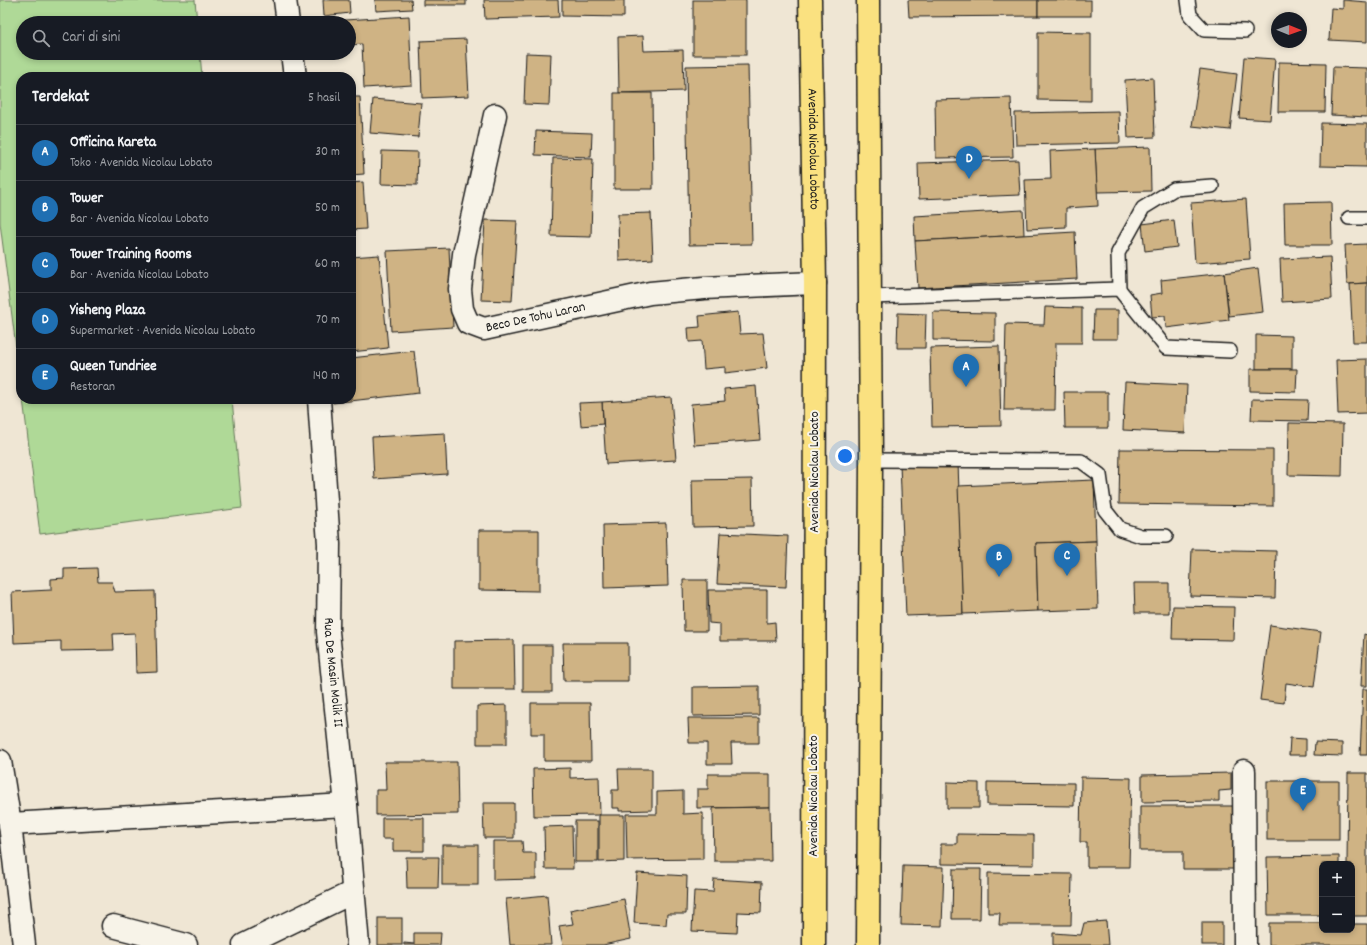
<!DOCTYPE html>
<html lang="id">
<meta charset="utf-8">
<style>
:root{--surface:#171b24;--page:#20242c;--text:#f1f3f6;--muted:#9ea1a6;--line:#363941;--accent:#1f6fb2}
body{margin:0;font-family:Dekko,sans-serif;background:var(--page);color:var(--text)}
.controls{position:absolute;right:12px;bottom:12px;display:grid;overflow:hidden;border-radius:8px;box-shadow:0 2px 6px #0003}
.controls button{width:36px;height:36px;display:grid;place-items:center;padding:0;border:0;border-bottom:1px solid var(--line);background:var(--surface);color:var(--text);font:20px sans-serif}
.compass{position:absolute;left:1271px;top:12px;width:36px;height:36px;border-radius:50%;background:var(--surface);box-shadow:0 2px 6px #0003;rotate:91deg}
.you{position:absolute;left:845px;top:456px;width:14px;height:14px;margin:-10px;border:3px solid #fff;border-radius:50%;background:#1a73e8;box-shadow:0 0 0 6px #1a73e833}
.badge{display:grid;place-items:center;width:26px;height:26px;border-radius:50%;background:var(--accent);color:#fff;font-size:13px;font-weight:700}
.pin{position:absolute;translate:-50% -33px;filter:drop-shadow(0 1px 2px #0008)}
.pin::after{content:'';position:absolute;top:21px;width:14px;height:12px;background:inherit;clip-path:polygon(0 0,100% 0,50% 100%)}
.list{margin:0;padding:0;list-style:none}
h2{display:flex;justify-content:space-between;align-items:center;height:52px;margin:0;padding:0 16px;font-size:17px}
h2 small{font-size:13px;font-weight:400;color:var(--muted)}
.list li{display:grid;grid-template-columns:26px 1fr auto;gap:12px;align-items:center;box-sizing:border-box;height:56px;padding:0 16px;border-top:1px solid var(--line)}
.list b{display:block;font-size:15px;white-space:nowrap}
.list p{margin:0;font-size:13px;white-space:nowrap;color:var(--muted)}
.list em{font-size:13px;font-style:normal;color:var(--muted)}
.icon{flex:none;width:22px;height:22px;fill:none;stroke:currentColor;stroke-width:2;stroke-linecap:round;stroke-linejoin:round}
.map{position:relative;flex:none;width:1367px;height:945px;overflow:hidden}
.search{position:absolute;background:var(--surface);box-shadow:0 2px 6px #0003;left:16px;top:16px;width:340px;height:44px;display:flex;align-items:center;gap:10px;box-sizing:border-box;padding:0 14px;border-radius:22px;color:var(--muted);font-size:15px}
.panel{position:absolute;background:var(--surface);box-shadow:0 2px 6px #0003;left:16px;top:72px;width:340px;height:332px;border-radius:16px}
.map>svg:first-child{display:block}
</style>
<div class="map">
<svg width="1367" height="945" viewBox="0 0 1367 945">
<rect width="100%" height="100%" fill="#efe6d4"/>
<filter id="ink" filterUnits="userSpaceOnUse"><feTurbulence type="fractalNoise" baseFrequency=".025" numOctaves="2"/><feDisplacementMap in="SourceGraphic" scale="8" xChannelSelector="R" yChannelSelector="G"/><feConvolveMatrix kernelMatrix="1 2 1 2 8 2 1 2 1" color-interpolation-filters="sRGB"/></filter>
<g filter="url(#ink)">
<g fill="#afd997" stroke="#667a5a">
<polygon points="0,0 195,0 197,23 23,23 23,53 200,53 202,77 21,77 21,386 0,223"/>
<polygon points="23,399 232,399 242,508 40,534"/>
</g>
<g fill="#cfb384" stroke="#1c1c1c">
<polygon points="323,0 349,0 350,13 324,16"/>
<polygon points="375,0 411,0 412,9 376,11"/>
<rect x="423" y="0" width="43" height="5"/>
<polygon points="484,0 558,0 559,17 485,19"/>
<polygon points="562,0 624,0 624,17 562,16"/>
<rect x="693" y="0" width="53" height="55"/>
<polygon points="908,0 1038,0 1038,16 909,17"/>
<rect x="1038" y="0" width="53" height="16"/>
<polygon points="1343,0 1367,2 1367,42 1329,40 1331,8 1343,9"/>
<polygon points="409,16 412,85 364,88 362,44 349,45 349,23 297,23"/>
<polygon points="1038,32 1091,33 1091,101 1038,100"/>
<polygon points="643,36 644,51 683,50 684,91 619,93 618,37"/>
<polygon points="466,39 469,96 422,98 420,41"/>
<polygon points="526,53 551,54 549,105 524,104"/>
<polygon points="1244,57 1275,59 1270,120 1239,118"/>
<polygon points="1279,62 1326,63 1325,112 1278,112"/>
<polygon points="748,65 752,244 689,245 686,66"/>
<polygon points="1333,67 1367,68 1367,117 1331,115"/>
<polygon points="1200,69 1237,74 1230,130 1192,126"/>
<polygon points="1153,78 1155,137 1128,138 1125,80"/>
<polygon points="614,93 652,93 653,189 614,189"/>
<polygon points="351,97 360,97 364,174 351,175"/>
<polygon points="1011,98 1013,157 936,158 935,100"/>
<polygon points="373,99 421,103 418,137 370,133"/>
<polygon points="1119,111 1120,143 1016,145 1015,113"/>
<polygon points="1321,123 1367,124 1367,167 1320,166"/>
<polygon points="536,131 592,133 591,157 535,155"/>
<polygon points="1150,147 1151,191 1097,192 1095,149"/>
<polygon points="1095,149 1098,206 1066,208 1066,227 1027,229 1025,180 1051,179 1050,151"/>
<polygon points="382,151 418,152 417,185 381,184"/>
<polygon points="553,158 593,159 591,237 551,236"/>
<polygon points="1018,160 1020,195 919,199 918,163"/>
<polygon points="363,182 366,229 351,230 351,183"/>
<polygon points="1246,199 1250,259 1195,263 1191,203"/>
<polygon points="1331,202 1332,245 1285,245 1284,203"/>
<polygon points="1023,210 1024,235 915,241 914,216"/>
<polygon points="651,213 653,259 619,261 618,214"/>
<polygon points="485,220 517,221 512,301 481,300"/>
<polygon points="1174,220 1177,247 1145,251 1142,224"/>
<polygon points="1075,232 1077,279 918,288 915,241"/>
<polygon points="1367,244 1367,283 1347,284 1345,245"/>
<polygon points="449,248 453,327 391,331 387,251"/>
<polygon points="379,255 388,348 351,352 351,257"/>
<polygon points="1330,257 1332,299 1282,302 1280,259"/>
<polygon points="1258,268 1263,312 1229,316 1224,273"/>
<polygon points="1224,273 1229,320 1166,328 1165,316 1152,317 1150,295 1162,293 1161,280"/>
<polygon points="1367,283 1367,342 1353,342 1350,284"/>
<polygon points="1045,307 1082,308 1082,343 1056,343 1055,410 1004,410 1006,324 1044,325"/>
<polygon points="1094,310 1118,310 1118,339 1093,339"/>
<polygon points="738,312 740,334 763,333 767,368 725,373 725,367 704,369 702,341 689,342 688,328 700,327 699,316"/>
<polygon points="933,312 995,313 995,341 933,340"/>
<polygon points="898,313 926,314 925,348 897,348"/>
<polygon points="1256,335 1292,336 1292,369 1256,369"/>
<polygon points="999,346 1001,426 932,427 930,348"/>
<polygon points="414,351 419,393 333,403 333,399 351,399 351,358"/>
<polygon points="1367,359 1367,413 1338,414 1336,360"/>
<polygon points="1250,369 1297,369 1296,392 1250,391"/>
<polygon points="1125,382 1187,385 1185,433 1123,430"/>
<polygon points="756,386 760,440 694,445 691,404 725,401 724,389"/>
<polygon points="1064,392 1108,392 1108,428 1065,428"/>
<polygon points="671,397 676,460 606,464 602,402"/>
<polygon points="1252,399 1308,400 1307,421 1251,420"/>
<polygon points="602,402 603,424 581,426 579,403"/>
<polygon points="1289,423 1343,424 1342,476 1288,475"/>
<polygon points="445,433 447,474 374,479 372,437"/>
<polygon points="1120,449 1273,450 1273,506 1119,504"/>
<polygon points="958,462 963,614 906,616 900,464"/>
<polygon points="752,479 753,526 693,527 692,480"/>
<polygon points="1094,480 1096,541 1036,543 1038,611 963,614 958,486"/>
<polygon points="666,523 668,586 604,588 603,525"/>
<polygon points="479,530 539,530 539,591 479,590"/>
<polygon points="720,533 788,536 786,587 717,584"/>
<polygon points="1096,541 1098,609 1038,611 1036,543"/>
<polygon points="1192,549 1276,551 1275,598 1190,596"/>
<polygon points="97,568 98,582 112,582 115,592 155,591 157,672 136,673 135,633 113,634 114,650 61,651 61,641 14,643 12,592 51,590 51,579 64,578 64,569"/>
<polygon points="683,580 707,580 707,631 684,631"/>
<polygon points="1134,583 1169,583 1169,613 1135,613"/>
<polygon points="708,590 767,590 767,623 775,622 776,641 720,641 720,624 709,623"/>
<polygon points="1173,606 1234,607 1233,640 1172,639"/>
<polygon points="1270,625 1321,632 1314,687 1286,683 1284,703 1260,700"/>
<polygon points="1364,634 1367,635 1367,686 1361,686"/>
<polygon points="514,640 515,689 454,689 454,641"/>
<polygon points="563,643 628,643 628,681 564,681"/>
<rect x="523" y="645" width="29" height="47"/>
<polygon points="759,686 759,715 693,716 693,687"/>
<polygon points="1363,689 1367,689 1367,755 1360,755"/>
<polygon points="531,703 590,703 591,761 544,761 544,734 531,734"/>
<polygon points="507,705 507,744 477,744 477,706"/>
<polygon points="688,718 759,718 759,743 731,743 732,764 707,764 707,743 689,743"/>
<polygon points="1290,738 1306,739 1306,755 1289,755"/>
<polygon points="1315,742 1342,743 1342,756 1314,755"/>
<polygon points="385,762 457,762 458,814 376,815 376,790 386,790"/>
<polygon points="570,768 570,778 599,777 600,815 534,816 533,769"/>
<polygon points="618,769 652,769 652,810 619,811 619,808 612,808 612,790 619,790"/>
<polygon points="1231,773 1231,790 1219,791 1219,801 1142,802 1142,775"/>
<polygon points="1348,773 1367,773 1367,916 1352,916 1352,864 1347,864"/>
<polygon points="708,774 770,774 770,807 697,808 697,789 708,789"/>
<polygon points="1081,777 1131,778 1129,867 1087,867 1087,842 1080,842"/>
<rect x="1267" y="781" width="72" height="59"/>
<polygon points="947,782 979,783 979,808 947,808"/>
<polygon points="987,782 1074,783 1074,806 987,805"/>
<polygon points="683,791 683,814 703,813 703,859 627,860 626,814 657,814 657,792"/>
<polygon points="483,803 514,803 514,838 484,838"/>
<polygon points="1140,806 1240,806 1240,869 1183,869 1183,851 1140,851"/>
<polygon points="770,807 771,861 714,861 713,808"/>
<polygon points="599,815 624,815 624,861 599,862"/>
<polygon points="382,818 424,818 424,851 393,851 393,839 382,839"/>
<rect x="575" y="821" width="23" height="41"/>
<polygon points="572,826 573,869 545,869 544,827"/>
<polygon points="957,834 1034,835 1034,865 941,864 941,844 957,844"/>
<polygon points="493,841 522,841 523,853 536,853 536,879 493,880"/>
<rect x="442" y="845" width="36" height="40"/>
<polygon points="1339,856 1339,864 1322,864 1322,915 1268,915 1267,857"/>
<polygon points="406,857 439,857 438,888 407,888"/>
<polygon points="903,866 944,867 942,926 901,925"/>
<polygon points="953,869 981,869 980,919 952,919"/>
<polygon points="637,873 687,876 686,914 667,914 666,925 634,923"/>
<polygon points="988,873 1072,874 1071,925 999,925 1000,913 988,913"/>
<polygon points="714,879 762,882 761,913 738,912 737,933 692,931 694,891 713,892"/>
<polygon points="547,895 551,945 510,945 506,899"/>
<polygon points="624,899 631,939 603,945 563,945 559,926 573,924 570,910"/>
<rect x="378" y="918" width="24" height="27"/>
<polygon points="1106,921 1108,945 1053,945 1053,933 1081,935 1084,923"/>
<rect x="1202" y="922" width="20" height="23"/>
<polygon points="1269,923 1322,923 1322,930 1352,930 1352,924 1367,924 1367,945 1269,945"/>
<polygon points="414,933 441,933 440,945 404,945 404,943 414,944"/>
</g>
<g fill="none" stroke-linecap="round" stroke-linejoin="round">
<g stroke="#1c1c1c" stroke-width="16">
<g id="lane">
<polyline points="1188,0 1190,15 1204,30 1245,31"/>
<polyline points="1349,218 1367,218"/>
<polyline points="1119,289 1118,253 1143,208 1174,189 1212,186"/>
<polyline points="870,297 1119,289 1166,348 1230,351"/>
<polyline points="871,460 1081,461 1100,475 1105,510 1120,529 1141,536 1166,536"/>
</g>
</g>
<g stroke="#1c1c1c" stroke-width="25">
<g id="street">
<polyline points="285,0 288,23"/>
<polyline points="292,53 295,77"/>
<path id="s1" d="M 495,115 L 464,254 L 460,289 L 462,309 L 468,323 L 484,329 L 650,293 L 704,288 L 815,283"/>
<path id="s2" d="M 319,399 L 329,544 L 328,632 L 346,805 L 358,945"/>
<polyline points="0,761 10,824"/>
<polyline points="1244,771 1245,945"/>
<polyline points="113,926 186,945"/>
<polyline points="24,945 10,824 346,805"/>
<polyline points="244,945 353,892"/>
</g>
</g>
<g stroke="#1c1c1c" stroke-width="25">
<g id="primary">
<path id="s3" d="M 810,0 L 815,283 L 814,945"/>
<polyline points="868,0 871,460 868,945"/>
</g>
</g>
<use href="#lane" stroke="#f7f3e8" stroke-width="13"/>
<use href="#street" stroke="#f7f3e8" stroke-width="22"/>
<use href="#primary" stroke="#fae180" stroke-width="22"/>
</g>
</g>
<g text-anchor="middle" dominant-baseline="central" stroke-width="4" stroke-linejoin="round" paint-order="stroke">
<g font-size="14" fill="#1c1c1c" stroke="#f7f3e8">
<text stroke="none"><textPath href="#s3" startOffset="149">Avenida Nicolau Lobato</textPath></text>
<text stroke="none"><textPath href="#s1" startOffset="283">Beco De Tohu Laran</textPath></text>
<text transform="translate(815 472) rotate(-90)">Avenida Nicolau Lobato</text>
<text stroke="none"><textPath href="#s2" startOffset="274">Rua De Masin Molik II</textPath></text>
<text transform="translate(814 796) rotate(-90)">Avenida Nicolau Lobato</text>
</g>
</g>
</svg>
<div class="controls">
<button>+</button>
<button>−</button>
</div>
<svg class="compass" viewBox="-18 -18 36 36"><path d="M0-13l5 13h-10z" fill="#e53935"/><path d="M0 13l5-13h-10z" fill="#9ea1a6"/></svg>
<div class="you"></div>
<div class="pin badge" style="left:966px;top:387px">A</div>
<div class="pin badge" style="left:999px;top:577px">B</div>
<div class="pin badge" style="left:1067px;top:576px">C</div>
<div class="pin badge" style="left:969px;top:179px">D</div>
<div class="pin badge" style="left:1303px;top:811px">E</div>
<div class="search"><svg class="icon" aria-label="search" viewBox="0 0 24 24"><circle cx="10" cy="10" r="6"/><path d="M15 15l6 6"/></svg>Cari di sini</div>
<section class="panel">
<h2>Terdekat<small>5 hasil</small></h2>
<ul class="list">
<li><span class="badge">A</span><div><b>Officina Kareta</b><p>Toko · Avenida Nicolau Lobato</p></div><em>30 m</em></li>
<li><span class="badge">B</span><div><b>Tower</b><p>Bar · Avenida Nicolau Lobato</p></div><em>50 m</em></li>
<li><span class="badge">C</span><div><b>Tower Training Rooms</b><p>Bar · Avenida Nicolau Lobato</p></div><em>60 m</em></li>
<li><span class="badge">D</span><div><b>Yisheng Plaza</b><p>Supermarket · Avenida Nicolau Lobato</p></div><em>70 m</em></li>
<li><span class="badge">E</span><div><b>Queen Tundriee</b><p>Restoran</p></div><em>140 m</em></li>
</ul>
</section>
</div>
